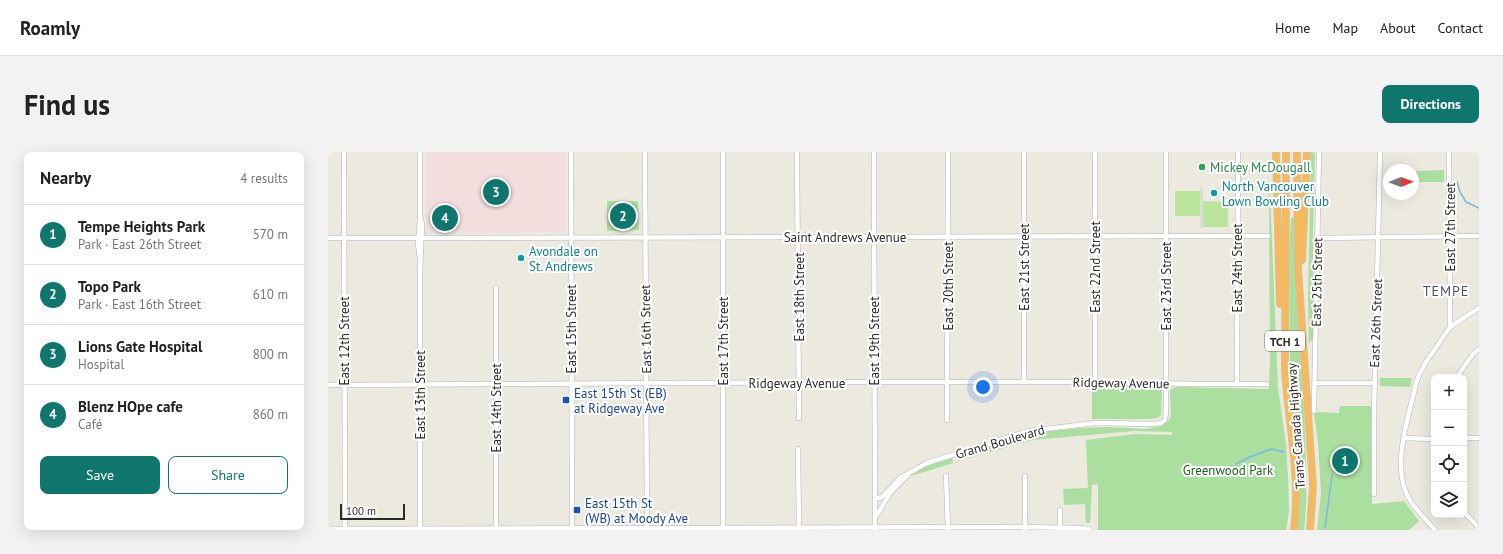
<!DOCTYPE html>
<meta charset="utf-8">
<style>
:root{--surface:#fff;--page:#f2f2f2;--text:#222;--muted:#767676;--line:#e0e0e0;--accent:#0f766e}
body{margin:0;font-family:"PT Sans",sans-serif;background:var(--page);color:var(--text)}
.controls{position:absolute;right:12px;bottom:12px;display:grid;overflow:hidden;border-radius:8px;box-shadow:0 4px 16px #0002}
.controls button{width:36px;height:36px;display:grid;place-items:center;padding:0;border:0;border-bottom:1px solid var(--line);background:var(--surface);color:var(--text);font:20px sans-serif}
.compass{position:absolute;left:1055px;top:12px;width:36px;height:36px;border-radius:50%;background:var(--surface);box-shadow:0 4px 16px #0002;rotate:89deg}
.scale{position:absolute;left:12px;bottom:10px;width:65px;box-sizing:border-box;padding-left:4px;border:2px solid #2b2b2b;border-top:0;font-size:11px;line-height:14px;white-space:nowrap;color:#2b2b2b;-webkit-text-stroke:3px #fff;paint-order:stroke}
.you{position:absolute;left:655px;top:235px;width:14px;height:14px;margin:-10px;border:3px solid #fff;border-radius:50%;background:#1a73e8;box-shadow:0 0 0 6px #1a73e833}
.badge{display:grid;place-items:center;width:26px;height:26px;border-radius:50%;background:var(--accent);color:#fff;font-size:13px;font-weight:700}
.pin{position:absolute;translate:-50% -50%;border:2px solid #fff;box-shadow:0 1px 4px #0006}
.list{margin:0;padding:0;list-style:none}
h2{display:flex;justify-content:space-between;align-items:center;height:52px;margin:0;padding:0 16px;font-size:17px}
h2 small{font-size:13px;font-weight:400;color:var(--muted)}
.list li{display:grid;grid-template-columns:26px 1fr auto;gap:12px;align-items:center;box-sizing:border-box;height:60px;padding:0 16px;border-top:1px solid var(--line)}
.list b{display:block;font-size:15px;white-space:nowrap}
.list p{margin:0;font-size:13px;white-space:nowrap;color:var(--muted)}
.list em{font-size:13px;font-style:normal;color:var(--muted)}
.actions{display:flex;gap:8px;padding:12px 16px}
.actions a{flex:1;padding:9px 0;border:1px solid var(--accent);border-radius:8px;text-align:center;font-size:14px;color:var(--accent)}
.actions .main{background:var(--accent);color:#fff}
.icon{flex:none;width:22px;height:22px;fill:none;stroke:currentColor;stroke-width:2;stroke-linecap:round;stroke-linejoin:round}
.map{position:relative;flex:none;width:1151px;height:378px;overflow:hidden;border-radius:8px}
header{display:flex;align-items:center;gap:24px;box-sizing:border-box;height:56px;padding:0 20px;background:var(--surface);border-bottom:1px solid var(--line)}
header strong{font-size:19px}
nav{display:flex;gap:22px;margin-inline-start:auto;font-size:14px}
.intro{display:flex;align-items:center;justify-content:space-between;box-sizing:border-box;height:96px;padding:0 24px}
h1{margin:0;font-size:28px}
.button{padding:10px 18px;border-radius:8px;background:var(--accent);color:#fff;font-size:14px;font-weight:700}
main{display:flex;gap:24px;padding:0 24px}
aside{flex:1;background:var(--surface);border-radius:8px;box-shadow:0 4px 16px #0002}
.map>svg:first-child{display:block}
</style>
<header>
<strong>Roamly</strong>
<nav><a>Home</a><a>Map</a><a>About</a><a>Contact</a></nav>
</header>
<div class="intro"><h1>Find us</h1><a class="button">Directions</a></div>
<main>
<aside>
<h2>Nearby<small>4 results</small></h2>
<ul class="list">
<li><span class="badge">1</span><div><b>Tempe Heights Park</b><p>Park · East 26th Street</p></div><em>570 m</em></li>
<li><span class="badge">2</span><div><b>Topo Park</b><p>Park · East 16th Street</p></div><em>610 m</em></li>
<li><span class="badge">3</span><div><b>Lions Gate Hospital</b><p>Hospital</p></div><em>800 m</em></li>
<li><span class="badge">4</span><div><b>Blenz HOpe cafe</b><p>Café</p></div><em>860 m</em></li>
</ul>
<div class="actions"><a class="main">Save</a><a>Share</a></div>
</aside>
<div class="map">
<svg width="1151" height="378" viewBox="0 0 1151 378">
<rect width="100%" height="100%" fill="#ece9df"/>
<polygon fill="#f2dfdd" points="98,0 237,0 237,80 98,81"/>
<g fill="#aadf9f">
<polygon points="983,0 987,1 985,83 986,184 981,192 980,146"/>
<polygon points="1116,18 1116,30 1088,30 1088,19"/>
<polygon points="942,41 950,236 958,292 960,325 961,360 958,378 770,378 770,332 764,333 762,371 758,371 757,352 736,353 735,337 760,336 758,288 807,282 844,283 844,280 807,279 704,288 630,309 629,305 700,281 755,276 781,275 817,277 834,274 841,268 843,264 842,239 843,237 849,235 941,237 942,209 941,43"/>
<polygon points="279,49 310,49 311,78 279,79"/>
<path d="M 963,66 L 966,66 C 966,138 974,209 977,281 C 978,314 980,345 976,378 L 968,378 L 971,342 L 971,310 L 962,247 L 962,215 L 961,100 Z"/>
<polygon points="1052,226 1084,226 1082,235 1052,234"/>
<polygon points="764,233 831,233 834,237 833,263 830,266 824,267 764,267"/>
<polygon points="1012,254 1043,254 1044,352 1076,349 1091,369 1081,378 989,378 993,341 990,290 986,262 991,260 1011,261"/>
<polygon points="624,306 625,311 583,324 595,315"/>
</g>
<g fill="#b9e59c">
<rect x="847" y="39" width="25" height="25"/>
<polygon points="875,49 900,50 900,75 875,75"/>
</g>
<rect fill="#dddbd5" x="872" y="36" width="3" height="40"/>
<g fill="none" stroke-linecap="round" stroke-linejoin="round">
<g stroke="#79b7e7" stroke-width="1.5">
<polyline points="1129,30 1132,40 1138,50 1151,56"/>
<polyline points="908,312 922,305 943,297 956,300"/>
<polyline points="997,376 1004,323"/>
</g>
<g stroke="#b2b2be" stroke-width="5.5">
<g id="minor">
<polyline points="16,0 17,378"/>
<polyline points="92,0 92,64 94,72 92,121 92,378"/>
<polyline points="243,0 244,378"/>
<polyline points="317,0 319,378"/>
<polyline points="395,0 395,378"/>
<polyline points="469,0 471,266"/>
<polyline points="546,0 547,378"/>
<polyline points="696,0 696,230"/>
<polyline points="767,0 767,230"/>
<polyline points="1121,0 1122,175"/>
<polyline points="0,86 90,86"/>
<polyline points="94,86 940,84"/>
<polyline points="990,86 1151,84"/>
<polyline points="92,106 90,93 92,66"/>
<polyline points="168,136 168,376"/>
<polyline points="1129,225 1145,202 1151,197"/>
<polyline points="987,231 1047,231"/>
<polyline points="909,232 910,0"/>
<polyline points="0,233 541,230 767,230 871,232 939,232"/>
<polyline points="986,259 991,0"/>
<polyline points="619,268 620,0"/>
<polyline points="1076,286 1106,287"/>
<polyline points="1136,286 1151,286"/>
<polyline points="470,297 471,378"/>
<polyline points="618,324 620,378"/>
<polyline points="1046,342 1046,263 1052,0"/>
<polyline points="547,347 554,345 572,326 599,311 701,279 767,271 826,272 833,271 837,268 838,260 838,0"/>
<polyline points="732,358 732,376"/>
<polyline points="1136,360 1151,376"/>
<polyline points="547,365 551,360 562,341 580,323"/>
<polyline points="0,377 689,375 756,376 762,378"/>
<polyline points="697,378 697,324"/>
<path d="M 1107,378 C 1099,369 1090,360 1083,350 C 1061,317 1081,266 1088,231 L 1091,223 L 1098,210 L 1122,175 L 1151,156"/>
</g>
</g>
<g stroke="#c8c8c8" stroke-width="8">
<g id="highway">
<polyline points="948,0 952,152"/>
<path d="M 958,0 L 957,217 C 960,271 973,324 966,378"/>
<polyline points="969,0 970,116 985,334 982,378"/>
<polyline points="974,108 979,0"/>
</g>
</g>
<use href="#minor" stroke="#fff" stroke-width="4.5"/>
<use href="#highway" stroke="#f3ba62" stroke-width="7"/>
</g>
<circle fill="#2e9e5b" stroke="#fff" stroke-width="1.5" cx="874" cy="15" r="4"/>
<g fill="#0f9aa8" stroke="#fff" stroke-width="1.5">
<circle cx="886" cy="41" r="4"/>
<circle cx="193" cy="106" r="4"/>
</g>
<g fill="#1a4fb4" stroke="#fff" stroke-width="1.5">
<rect x="234" y="244" width="8" height="8" rx="2"/>
<rect x="245" y="354" width="8" height="8" rx="2"/>
</g>
<g text-anchor="middle" dominant-baseline="central" stroke-width="4" stroke-linejoin="round" paint-order="stroke">
<rect fill="#fff" stroke="#6b6b6b" stroke-width="1" x="937" y="179" width="40" height="20" rx="3"/>
<g font-size="12" font-weight="bold" fill="#2b2b2b">
<text x="957" y="189">TCH 1</text>
</g>
<g font-size="13" fill="#27864d" stroke="#fff" text-anchor="start">
<text x="882" y="15">Mickey McDougall</text>
</g>
<g font-size="13" fill="#0d838f" stroke="#fff" text-anchor="start">
<text x="894" y="34">North Vancouver<tspan x="894" dy="15">Lown Bowling Club</tspan></text>
<text x="201" y="99">Avondale on<tspan x="201" dy="15">St. Andrews</tspan></text>
</g>
<g font-size="13" fill="#2b2b2b" stroke="#fff">
<text transform="translate(1122 75) rotate(-90)">East 27th Street</text>
<text x="517" y="85">Saint Andrews Avenue</text>
<text transform="translate(696 115) rotate(-90)">East 21st Street</text>
<text transform="translate(767 115) rotate(-90)">East 22nd Street</text>
<text transform="translate(909 116) rotate(-90)">East 24th Street</text>
<text transform="translate(989 130) rotate(-89)">East 25th Street</text>
<text transform="translate(620 134) rotate(-90)">East 20th Street</text>
<text transform="translate(838 134) rotate(-90)">East 23rd Street</text>
<text transform="translate(471 145) rotate(-90)">East 18th Street</text>
<text transform="translate(1048 171) rotate(-88)">East 26th Street</text>
<text transform="translate(243 177) rotate(-90)">East 15th Street</text>
<text transform="translate(318 177) rotate(-91)">East 16th Street</text>
<text transform="translate(16 189) rotate(-90)">East 12th Street</text>
<text transform="translate(395 189) rotate(-90)">East 17th Street</text>
<text transform="translate(546 189) rotate(-90)">East 19th Street</text>
<text x="469" y="231">Ridgeway Avenue</text>
<text transform="translate(793 231) rotate(1)">Ridgeway Avenue</text>
<text transform="translate(92 243) rotate(-90)">East 13th Street</text>
<text transform="translate(168 256) rotate(-90)">East 14th Street</text>
<text transform="translate(968 274) rotate(-94)">Trans-Canada Highway</text>
<text transform="translate(672 290) rotate(-16)">Grand Boulevard</text>
</g>
<g font-size="13" fill="#164399" stroke="#fff" text-anchor="start">
<text x="246" y="241">East 15th St (EB)<tspan x="246" dy="15">at Ridgeway Ave</tspan></text>
<text x="257" y="351">East 15th St<tspan x="257" dy="15">(WB) at Moody Ave</tspan></text>
</g>
<g font-size="13" fill="#226420" stroke="#fff">
<text x="900" y="318">Greenwood Park</text>
</g>
<g font-size="14" letter-spacing="1" fill="#4e4f79" stroke="#fff">
<text x="1118" y="139">TEMPE</text>
</g>
</g>
</svg>
<div class="controls">
<button>+</button>
<button>−</button>
<button><svg class="icon" aria-label="locate" viewBox="0 0 24 24"><circle cx="12" cy="12" r="6"/><path d="M12 2v4M12 18v4M2 12h4M18 12h4"/></svg></button>
<button><svg class="icon" aria-label="layers" viewBox="0 0 24 24"><path d="M12 4l9 5-9 5-9-5zM3 14l9 5 9-5"/></svg></button>
</div>
<svg class="compass" viewBox="-18 -18 36 36"><path d="M0-13l5 13h-10z" fill="#e53935"/><path d="M0 13l5-13h-10z" fill="#767676"/></svg>
<div class="scale">100 m</div>
<div class="you"></div>
<div class="pin badge" style="left:1017px;top:309px">1</div>
<div class="pin badge" style="left:295px;top:64px">2</div>
<div class="pin badge" style="left:168px;top:40px">3</div>
<div class="pin badge" style="left:117px;top:66px">4</div>
</div>
</main>
